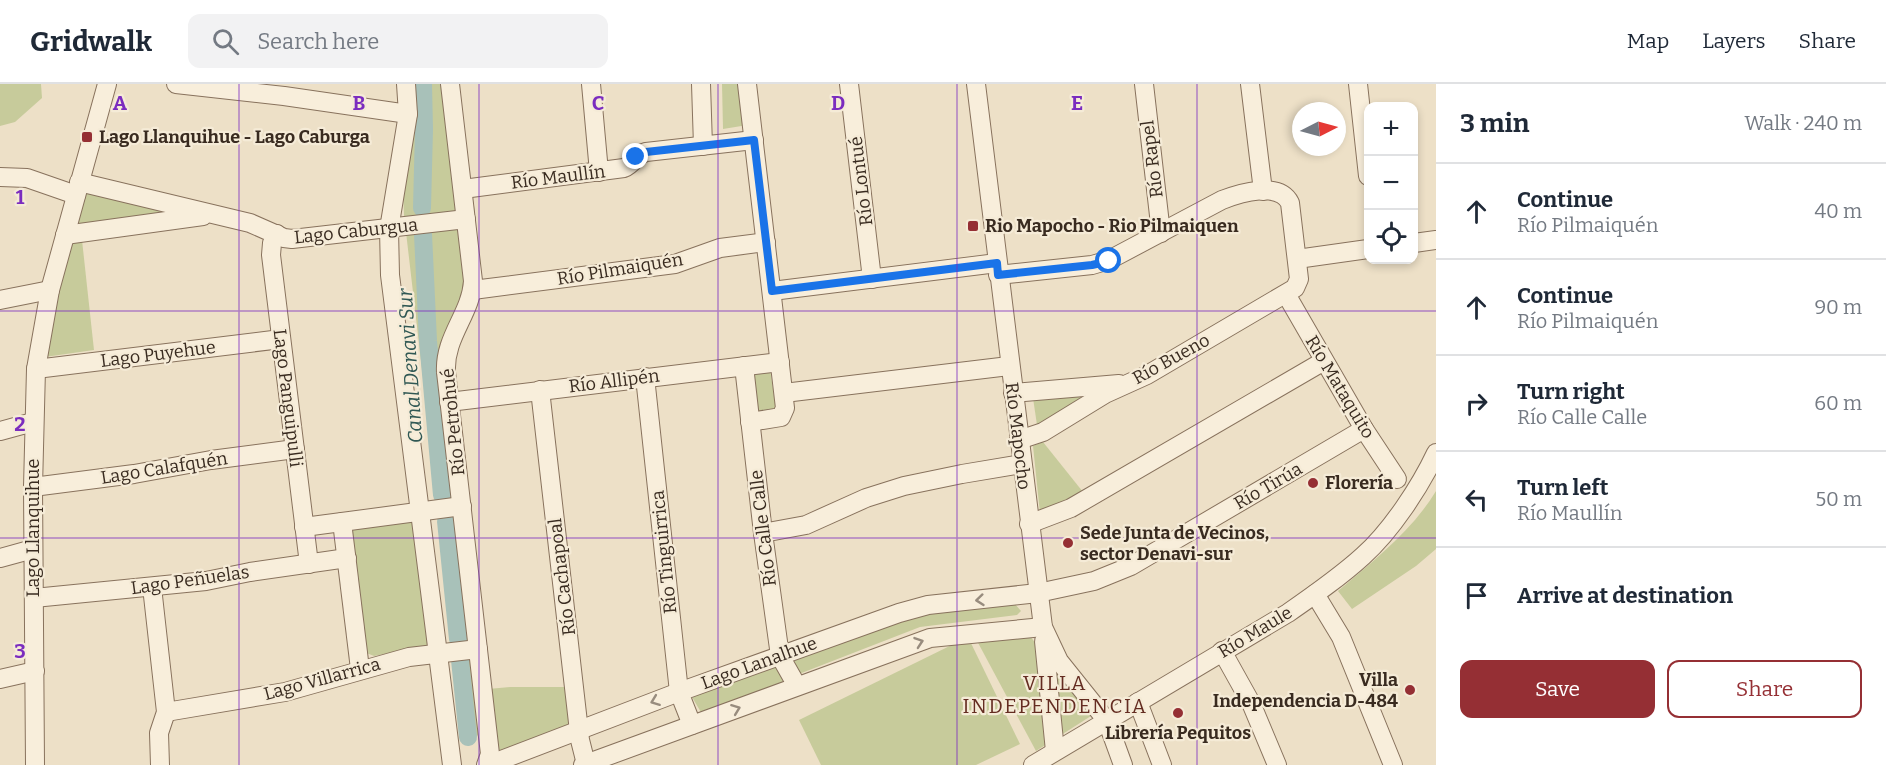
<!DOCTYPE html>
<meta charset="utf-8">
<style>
:root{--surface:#fff;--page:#f2f2f3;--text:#1f2937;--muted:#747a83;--line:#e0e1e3;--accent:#952f34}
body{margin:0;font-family:Bitter,serif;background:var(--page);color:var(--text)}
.controls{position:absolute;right:18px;top:18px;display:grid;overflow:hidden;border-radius:12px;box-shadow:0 3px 9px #0003}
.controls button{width:54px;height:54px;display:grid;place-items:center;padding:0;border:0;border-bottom:2px solid var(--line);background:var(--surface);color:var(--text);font:30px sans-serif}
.compass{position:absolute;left:1292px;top:18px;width:54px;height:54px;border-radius:50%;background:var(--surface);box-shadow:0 3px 9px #0003;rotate:84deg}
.stop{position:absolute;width:18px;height:18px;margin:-14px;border:4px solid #1a73e8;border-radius:50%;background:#fff}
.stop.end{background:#1a73e8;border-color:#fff;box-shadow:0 2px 6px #0008}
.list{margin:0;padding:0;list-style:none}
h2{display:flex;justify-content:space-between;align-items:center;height:78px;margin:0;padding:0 24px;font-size:26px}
h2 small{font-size:20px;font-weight:400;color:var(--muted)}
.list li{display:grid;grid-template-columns:39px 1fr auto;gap:18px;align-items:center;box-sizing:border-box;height:96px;padding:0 24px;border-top:2px solid var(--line)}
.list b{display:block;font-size:22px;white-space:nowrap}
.list p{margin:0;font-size:20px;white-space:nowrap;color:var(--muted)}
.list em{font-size:20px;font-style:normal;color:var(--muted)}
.actions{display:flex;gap:12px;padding:18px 24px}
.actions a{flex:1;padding:14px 0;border:2px solid var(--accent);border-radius:12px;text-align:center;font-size:21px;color:var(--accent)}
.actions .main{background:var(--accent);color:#fff}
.icon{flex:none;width:33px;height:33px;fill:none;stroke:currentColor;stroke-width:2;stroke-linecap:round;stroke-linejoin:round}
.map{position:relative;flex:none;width:1436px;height:681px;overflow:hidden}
header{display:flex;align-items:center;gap:36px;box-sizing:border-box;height:84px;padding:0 30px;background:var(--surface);border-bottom:2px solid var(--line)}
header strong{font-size:28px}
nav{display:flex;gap:33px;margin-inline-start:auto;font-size:21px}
.search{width:420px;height:54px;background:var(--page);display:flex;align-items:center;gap:15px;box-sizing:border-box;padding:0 21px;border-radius:12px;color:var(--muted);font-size:22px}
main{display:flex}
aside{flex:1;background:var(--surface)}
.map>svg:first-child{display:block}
</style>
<header>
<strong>Gridwalk</strong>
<div class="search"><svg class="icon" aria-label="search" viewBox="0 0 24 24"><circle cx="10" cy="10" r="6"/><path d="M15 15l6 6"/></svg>Search here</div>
<nav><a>Map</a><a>Layers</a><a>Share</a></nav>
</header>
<main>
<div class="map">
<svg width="1436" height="681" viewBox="0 0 1436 681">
<rect width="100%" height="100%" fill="#ede0c7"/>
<g fill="#c7cb9b">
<polygon points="0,0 41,0 42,14 15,38 0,42"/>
<polygon points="420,0 454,0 475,128 472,183 438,269 490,649 465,654 404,131 403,105 421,10"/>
<polygon points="722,0 755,0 760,39 723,45"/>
<polygon points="84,107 185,128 75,145"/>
<polygon points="72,156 82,156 94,266 45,273 57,205"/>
<polygon points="770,285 776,325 756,328 750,288"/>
<polygon points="1090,310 1037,341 1033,314"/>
<polygon points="1043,358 1083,408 1040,429 1033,362"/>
<path d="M 1436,407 L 1436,465 L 1416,482 L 1352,525 L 1338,507 C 1373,477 1412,447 1436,407 Z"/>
<polygon points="409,432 418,438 431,555 426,562 374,572 364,568 349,450 356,441"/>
<polygon points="1015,520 1021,527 1017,531 920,543 799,590 744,615 702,630 692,613 924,528"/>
<polygon points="1030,552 1091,632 1036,667 976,555"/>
<polygon points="968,553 1020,660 976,681 821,681 799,636"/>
<polygon points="510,603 565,603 575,635 574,641 499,671 488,605"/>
</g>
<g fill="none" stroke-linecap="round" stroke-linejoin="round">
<g stroke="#a8c1b9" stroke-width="18">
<polyline points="422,124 424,45 423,0"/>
<polyline points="423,150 428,257 442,411"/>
<polyline points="446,437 458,555"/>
<polyline points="460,576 468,653"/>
</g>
<g stroke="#88725d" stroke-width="20">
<g id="minor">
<polyline points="176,0 284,12 408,30"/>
<polyline points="406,0 408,30 389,145 390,191 452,681"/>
<path d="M 450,0 L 473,197 C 471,230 444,253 446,288 L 490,670 L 486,681"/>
<polyline points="591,0 599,88"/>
<polyline points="701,0 703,62"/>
<polyline points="747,0 785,324 781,333 750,338"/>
<polyline points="849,0 872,195"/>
<polyline points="976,0 1043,543 1059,577 1107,637 1123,681"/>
<polyline points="1144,0 1161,149"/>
<polyline points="1250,0 1263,107"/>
<polyline points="1358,0 1368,92"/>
<polyline points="0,93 27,94 76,111"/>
<polyline points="79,98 250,139 284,154 292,155 466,135"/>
<path d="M 463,105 L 624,84 C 634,80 635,71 646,68 L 754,56"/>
<polyline points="277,150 272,159 271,171 309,480"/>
<polyline points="65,151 203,132"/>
<polyline points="1414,159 1436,156"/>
<polyline points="1297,175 1368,165"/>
<path d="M 998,191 L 1092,181 L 1109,176 L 1222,116 C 1240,109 1279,97 1290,119 L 1299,195 L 1295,204 L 1147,291 L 1105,310 L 1043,348 L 1019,356"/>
<polyline points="473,206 675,180 720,164 766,158"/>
<polyline points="772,207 997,179"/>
<polyline points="1286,210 1364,345 1397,395"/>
<polyline points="0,216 50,206"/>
<polyline points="744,282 763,449 780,572 797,602"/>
<polyline points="36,285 281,255"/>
<polyline points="645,293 679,608 692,641"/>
<polyline points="540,306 580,656 586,680"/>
<polyline points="784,309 1009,282"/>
<polyline points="1013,309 1119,300"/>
<polyline points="449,318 780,278"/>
<polyline points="0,347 33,338"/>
<polyline points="33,403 134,390 211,376 295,365"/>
<polyline points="342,438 360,585"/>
<polyline points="1029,440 1071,424 1324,277"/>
<polyline points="304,443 462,422"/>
<polyline points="763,449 806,441 866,414 904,402 962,390 1022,380"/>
<polyline points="0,474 33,465"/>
<polyline points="152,503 166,628 159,649 160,681"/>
<polyline points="1315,510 1341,553 1393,681"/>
<polyline points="34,514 206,497 250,488 347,474"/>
<polyline points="1044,557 1055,667"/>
<polyline points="1222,567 1251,619 1277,681"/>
<polyline points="0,595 35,587"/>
<polyline points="1138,618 1162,681"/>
<polyline points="166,628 285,608 409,573 478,565"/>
<polyline points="35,681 33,403 36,285 50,206 107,0"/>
<polyline points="488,681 679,608 899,529 928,521 1038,509 1094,497 1131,482 1364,345"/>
<polyline points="583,681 930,554 1043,543"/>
<path d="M 1033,681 L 1288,529 C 1314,511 1340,493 1363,472 C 1391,447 1420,403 1436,369"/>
</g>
</g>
<use href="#minor" stroke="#f8eedb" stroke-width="18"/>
</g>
<defs><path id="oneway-chevron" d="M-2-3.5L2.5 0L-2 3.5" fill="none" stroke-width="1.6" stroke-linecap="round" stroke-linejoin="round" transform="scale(1.5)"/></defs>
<g stroke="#988c7e">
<use href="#oneway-chevron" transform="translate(980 516) rotate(174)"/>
<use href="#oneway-chevron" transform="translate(919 558) rotate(-19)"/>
<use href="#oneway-chevron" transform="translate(655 617) rotate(159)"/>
<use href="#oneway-chevron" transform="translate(736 625) rotate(-21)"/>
</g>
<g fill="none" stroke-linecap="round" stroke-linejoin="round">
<polyline stroke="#1a73e8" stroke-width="8" points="636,73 646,68 754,56 772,207 997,179 998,191 1092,181 1109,177"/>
</g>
<path fill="none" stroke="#7b2cbf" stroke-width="1.5" stroke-opacity="0.55" d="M 239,0 L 239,681M 479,0 L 479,681M 718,0 L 718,681M 957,0 L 957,681M 1197,0 L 1197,681M 0,227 L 1436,227M 0,454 L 1436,454"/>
<g fill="#952f34" stroke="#f5ebd7" stroke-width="2">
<rect x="81" y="47" width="12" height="12" rx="3"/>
<rect x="967" y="136" width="12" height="12" rx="3"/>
<circle cx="1313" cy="399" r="6"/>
<circle cx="1068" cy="459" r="6"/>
<circle cx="1410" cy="606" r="6"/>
<circle cx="1178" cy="629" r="6"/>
</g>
<g text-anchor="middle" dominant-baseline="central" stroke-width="4.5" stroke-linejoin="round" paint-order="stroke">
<g font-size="18" font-weight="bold" fill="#392b20" stroke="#f5ebd7" text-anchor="start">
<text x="99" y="53">Lago Llanquihue - Lago Caburga</text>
<text x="985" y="142">Rio Mapocho - Rio Pilmaiquen</text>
<text x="1325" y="399">Florería</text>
<text x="1080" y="449">Sede Junta de Vecinos,<tspan x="1080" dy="21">sector Denavi-sur</tspan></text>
<text x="1398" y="596" text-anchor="end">Villa<tspan x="1398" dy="21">Independencia D-484</tspan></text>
<text x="1178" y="649" text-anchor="middle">Librería Pequitos</text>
</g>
<g font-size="18" fill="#392b20" stroke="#f5ebd7">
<text transform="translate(1152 75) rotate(-97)">Río Rapel</text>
<text transform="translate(558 93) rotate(-7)">Río Maullín</text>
<text transform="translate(861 97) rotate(-97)">Río Lontué</text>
<text transform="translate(356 147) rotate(-6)">Lago Caburgua</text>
<text transform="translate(620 185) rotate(-9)">Río Pilmaiquén</text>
<text transform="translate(158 270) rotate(-7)">Lago Puyehue</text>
<text transform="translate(1171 275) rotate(-29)">Río Bueno</text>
<text transform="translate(614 297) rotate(-7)">Río Allipén</text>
<text transform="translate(1340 303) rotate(59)">Río Mataquito</text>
<text transform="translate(288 314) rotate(83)">Lago Panguipulli</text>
<text transform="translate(453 338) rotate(-96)">Río Petrohué</text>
<text transform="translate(1018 352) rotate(83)">Río Mapocho</text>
<text transform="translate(164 384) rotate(-9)">Lago Calafquén</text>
<text transform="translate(1268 402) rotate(-30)">Río Tirúa</text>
<text transform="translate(33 444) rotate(-90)">Lago Llanquihue</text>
<text transform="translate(763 444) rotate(-97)">Río Calle Calle</text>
<text transform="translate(664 468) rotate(-96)">Río Tinguirrica</text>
<text transform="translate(562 493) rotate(-97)">Río Cachapoal</text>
<text transform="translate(190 496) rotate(-8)">Lago Peñuelas</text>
<text transform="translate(1255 548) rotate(-31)">Río Maule</text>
<text transform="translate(759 579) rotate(-20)">Lago Lanalhue</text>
<text transform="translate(322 595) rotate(-15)">Lago Villarrica</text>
</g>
<g font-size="20" font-style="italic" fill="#305854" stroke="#f5ebd7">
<text transform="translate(410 282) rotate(-94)">Canal Denavi Sur</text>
</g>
<g font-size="20" letter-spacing="1.5" fill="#642c21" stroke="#f5ebd7">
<text x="1055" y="599">VILLA<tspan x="1055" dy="23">INDEPENDENCIA</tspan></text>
</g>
</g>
<g font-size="20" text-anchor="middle" font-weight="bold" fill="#7b2cbf" stroke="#f5ebd7" stroke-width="4.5" stroke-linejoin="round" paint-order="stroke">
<text x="120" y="26">A</text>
<text x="359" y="26">B</text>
<text x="598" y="26">C</text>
<text x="838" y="26">D</text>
<text x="1077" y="26">E</text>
<text x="20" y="120">1</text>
<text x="20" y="347">2</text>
<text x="20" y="574">3</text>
</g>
</svg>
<div class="controls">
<button>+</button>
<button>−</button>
<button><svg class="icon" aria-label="locate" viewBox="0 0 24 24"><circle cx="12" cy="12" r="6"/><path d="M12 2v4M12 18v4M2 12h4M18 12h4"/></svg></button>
</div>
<svg class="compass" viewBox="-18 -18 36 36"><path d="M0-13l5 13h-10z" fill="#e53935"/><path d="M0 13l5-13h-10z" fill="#747a83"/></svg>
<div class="stop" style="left:1109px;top:177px"></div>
<div class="stop end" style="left:636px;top:73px"></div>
</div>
<aside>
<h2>3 min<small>Walk · 240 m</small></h2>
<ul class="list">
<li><svg class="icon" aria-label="ahead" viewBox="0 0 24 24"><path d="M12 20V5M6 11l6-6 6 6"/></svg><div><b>Continue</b><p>Río Pilmaiquén</p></div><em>40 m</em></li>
<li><svg class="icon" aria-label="ahead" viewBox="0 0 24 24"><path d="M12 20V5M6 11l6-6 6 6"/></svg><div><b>Continue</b><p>Río Pilmaiquén</p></div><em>90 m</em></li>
<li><svg class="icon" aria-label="right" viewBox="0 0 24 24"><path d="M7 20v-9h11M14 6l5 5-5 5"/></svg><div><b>Turn right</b><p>Río Calle Calle</p></div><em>60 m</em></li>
<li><svg class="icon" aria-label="left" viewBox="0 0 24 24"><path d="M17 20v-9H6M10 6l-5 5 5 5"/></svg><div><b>Turn left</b><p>Río Maullín</p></div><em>50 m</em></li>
<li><svg class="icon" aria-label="arrive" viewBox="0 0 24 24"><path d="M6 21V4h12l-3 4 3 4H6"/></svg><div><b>Arrive at destination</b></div></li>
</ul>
<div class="actions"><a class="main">Save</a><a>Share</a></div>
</aside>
</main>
